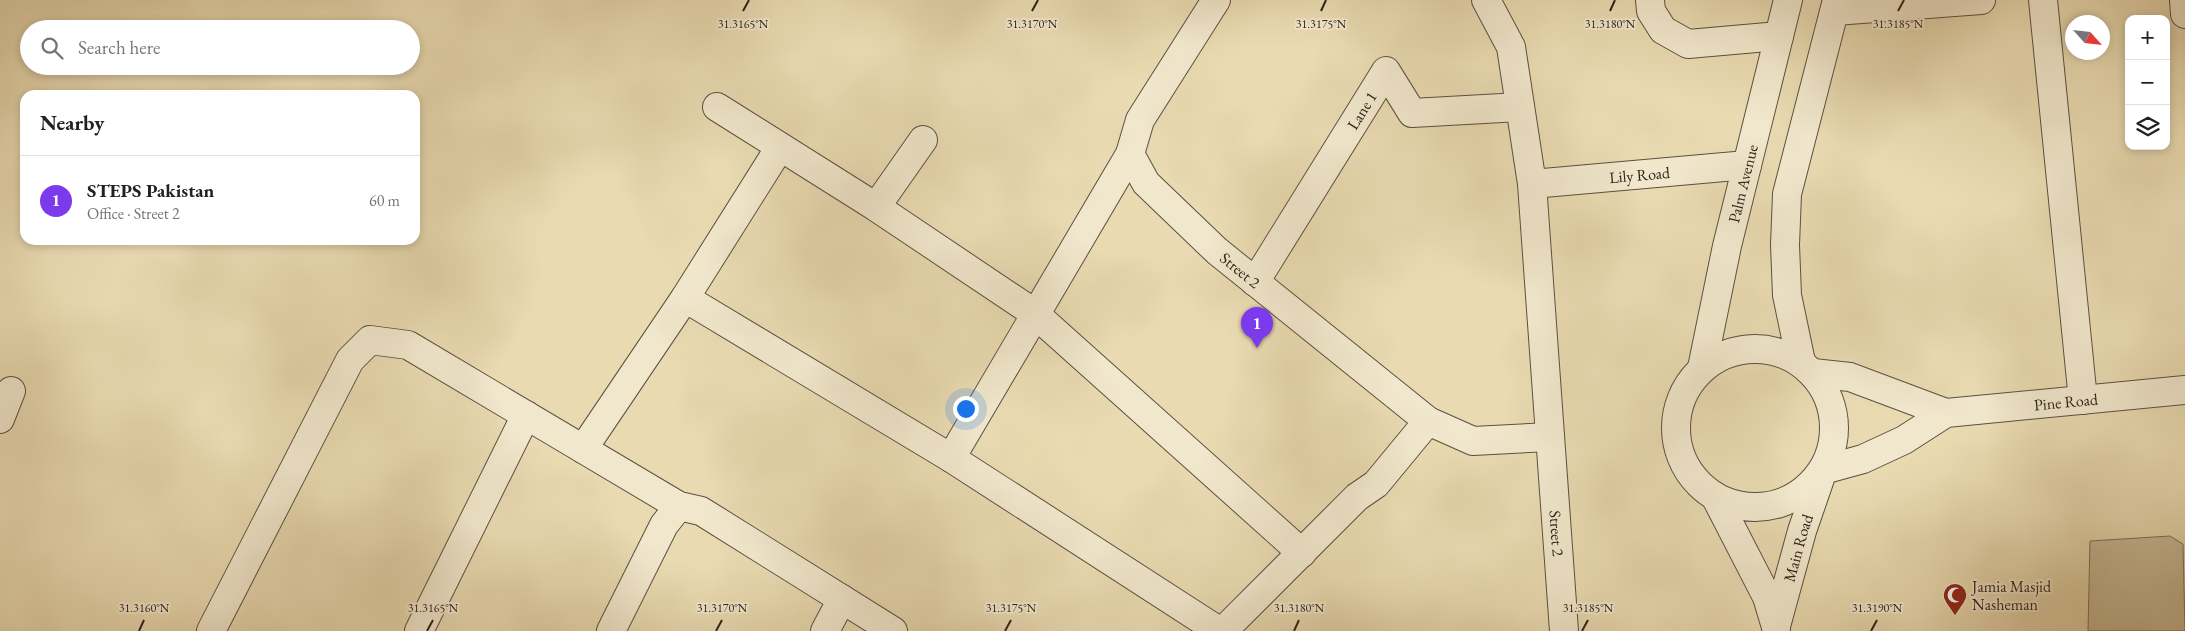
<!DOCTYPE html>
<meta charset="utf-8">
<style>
:root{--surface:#fff;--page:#f6f6f6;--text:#202124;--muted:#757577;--line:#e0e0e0;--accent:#7c3aed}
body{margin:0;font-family:"EB Garamond",serif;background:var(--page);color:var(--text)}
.controls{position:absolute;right:15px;top:15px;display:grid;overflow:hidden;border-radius:10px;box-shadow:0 2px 8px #0003}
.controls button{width:45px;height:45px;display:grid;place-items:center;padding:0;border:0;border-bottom:1px solid var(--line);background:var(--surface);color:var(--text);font:25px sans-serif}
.compass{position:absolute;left:2065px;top:15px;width:45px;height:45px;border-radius:50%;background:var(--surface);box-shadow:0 2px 8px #0003;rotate:117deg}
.you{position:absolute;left:965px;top:408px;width:18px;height:18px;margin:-12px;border:4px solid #fff;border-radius:50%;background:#1a73e8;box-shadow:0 0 0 8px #1a73e833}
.badge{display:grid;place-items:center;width:32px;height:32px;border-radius:50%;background:var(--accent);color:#fff;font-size:16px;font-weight:700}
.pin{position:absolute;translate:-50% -41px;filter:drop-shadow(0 1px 2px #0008)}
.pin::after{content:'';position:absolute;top:26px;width:18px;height:15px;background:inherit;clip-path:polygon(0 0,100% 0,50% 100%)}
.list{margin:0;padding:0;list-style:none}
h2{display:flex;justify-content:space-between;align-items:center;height:65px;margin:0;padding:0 20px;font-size:21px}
h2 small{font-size:16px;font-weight:400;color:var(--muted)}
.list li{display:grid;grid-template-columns:32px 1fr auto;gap:15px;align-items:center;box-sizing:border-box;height:90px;padding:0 20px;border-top:1px solid var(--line)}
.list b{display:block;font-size:19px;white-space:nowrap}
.list p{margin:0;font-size:16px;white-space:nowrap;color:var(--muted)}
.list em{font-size:16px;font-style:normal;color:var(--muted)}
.icon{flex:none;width:28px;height:28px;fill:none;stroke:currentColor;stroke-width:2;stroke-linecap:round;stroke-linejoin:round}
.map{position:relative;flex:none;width:2185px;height:631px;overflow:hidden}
.search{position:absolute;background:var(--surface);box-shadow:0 2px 8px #0003;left:20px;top:20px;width:400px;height:55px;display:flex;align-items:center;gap:12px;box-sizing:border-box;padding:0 18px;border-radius:28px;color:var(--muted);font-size:19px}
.panel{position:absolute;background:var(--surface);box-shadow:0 2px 8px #0003;left:20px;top:90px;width:400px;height:155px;border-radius:15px}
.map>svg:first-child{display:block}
</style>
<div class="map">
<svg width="2185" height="631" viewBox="0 0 2185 631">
<rect width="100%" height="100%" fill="#e9dab1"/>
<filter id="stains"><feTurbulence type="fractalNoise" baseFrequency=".004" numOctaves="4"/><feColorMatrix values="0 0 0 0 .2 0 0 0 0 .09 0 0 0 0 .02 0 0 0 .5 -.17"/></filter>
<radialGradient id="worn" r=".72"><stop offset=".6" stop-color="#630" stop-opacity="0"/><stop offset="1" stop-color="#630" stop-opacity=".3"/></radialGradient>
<polygon fill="#c9bb97" stroke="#7a6e58" points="2170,536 2183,544 2185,631 2088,631 2090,541"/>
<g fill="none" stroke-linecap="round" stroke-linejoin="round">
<g stroke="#5b5040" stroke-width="30">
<g id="minor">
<path id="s1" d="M 1216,0 L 1140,120 L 1130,154 L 1146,183 L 1217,251 L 1428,421 L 1473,441 L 1550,437"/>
<path id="s2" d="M 1486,0 L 1511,47 L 1532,184 L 1564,631"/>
<polyline points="1650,0 1651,11 1663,30 1688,44 1779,36"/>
<polyline points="2043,0 2083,400"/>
<polyline points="2184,0 2185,14"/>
<polyline points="1835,11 1981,0"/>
<polyline points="717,107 876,207 1034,313 1302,553"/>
<path id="s3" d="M 1532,184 L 1747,165"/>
<polyline points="876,207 923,140"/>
<path id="s4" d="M 1255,282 L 1386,71 L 1412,113 L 1520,107"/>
<polyline points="685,298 951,458 1219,631"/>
<circle cx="1755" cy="428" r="79"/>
<polyline points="1801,362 1787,295 1785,245 1787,194 1837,0"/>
<path id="s5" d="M 1702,368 L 1727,246 L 1788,0"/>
<polyline points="1813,373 1850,377 1946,413"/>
<polyline points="0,419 11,391"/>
<polyline points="583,449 685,298 780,147"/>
<polyline points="951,458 1130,154"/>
<polyline points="1716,498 1767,597 1776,627"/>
<path id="s6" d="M 1776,626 L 1802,531 L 1823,470 L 1863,459 L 1904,440 L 1946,413 L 2185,390"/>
<polyline points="211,631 350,360 370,340 408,345 679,506 701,511 893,631"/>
<polyline points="419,631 526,415"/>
<polyline points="611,631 664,525 679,506"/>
<polyline points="825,631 842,599"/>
<polyline points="1223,631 1357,497 1376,484 1428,421"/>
</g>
</g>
<use href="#minor" stroke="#f1e7cc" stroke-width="28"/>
</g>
<path fill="none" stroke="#2c221a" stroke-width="2" d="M 743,11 L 749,0M 1032,11 L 1038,0M 1321,11 L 1326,0M 1610,11 L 1615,0M 1898,11 L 1904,0M 139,631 L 144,620M 427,631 L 433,620M 716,631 L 722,620M 1005,631 L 1011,620M 1294,631 L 1299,620M 1582,631 L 1588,620M 1871,631 L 1877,620"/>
<defs>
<g id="mosque-pin" transform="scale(1.25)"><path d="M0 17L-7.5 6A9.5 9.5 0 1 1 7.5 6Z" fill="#8f2418" stroke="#f1e7cc"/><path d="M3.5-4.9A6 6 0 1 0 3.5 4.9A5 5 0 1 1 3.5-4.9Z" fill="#fff"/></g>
</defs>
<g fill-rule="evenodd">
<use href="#mosque-pin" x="1955" y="595"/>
</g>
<g text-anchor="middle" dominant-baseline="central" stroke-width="4" stroke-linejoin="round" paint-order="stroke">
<g font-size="16" fill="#2c221a" stroke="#f1e7cc">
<text stroke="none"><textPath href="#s4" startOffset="202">Lane 1</textPath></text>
<text stroke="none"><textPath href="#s3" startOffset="108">Lily Road</textPath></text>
<text stroke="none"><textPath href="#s5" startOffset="189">Palm Avenue</textPath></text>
<text stroke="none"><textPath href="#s1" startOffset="339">Street 2</textPath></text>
<text stroke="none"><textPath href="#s6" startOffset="420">Pine Road</textPath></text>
<text stroke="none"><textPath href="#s2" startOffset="542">Street 2</textPath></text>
<text stroke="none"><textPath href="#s6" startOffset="81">Main Road</textPath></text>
</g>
<g font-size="16" fill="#2c221a" stroke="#f1e7cc" text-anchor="start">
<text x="1972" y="586">Jamia Masjid<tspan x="1972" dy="18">Nasheman</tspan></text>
</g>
</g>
<g font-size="12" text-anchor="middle" fill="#2c221a" stroke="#f1e7cc" stroke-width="4" stroke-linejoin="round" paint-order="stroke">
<text x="743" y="28">31.3165°N</text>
<text x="1032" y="28">31.3170°N</text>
<text x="1321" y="28">31.3175°N</text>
<text x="1610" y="28">31.3180°N</text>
<text x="1898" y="28">31.3185°N</text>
<text x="144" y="612">31.3160°N</text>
<text x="433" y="612">31.3165°N</text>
<text x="722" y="612">31.3170°N</text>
<text x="1011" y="612">31.3175°N</text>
<text x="1299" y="612">31.3180°N</text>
<text x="1588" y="612">31.3185°N</text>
<text x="1877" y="612">31.3190°N</text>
</g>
<rect width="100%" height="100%" filter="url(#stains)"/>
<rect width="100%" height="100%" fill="url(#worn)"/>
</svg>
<div class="controls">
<button>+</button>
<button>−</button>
<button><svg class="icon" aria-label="layers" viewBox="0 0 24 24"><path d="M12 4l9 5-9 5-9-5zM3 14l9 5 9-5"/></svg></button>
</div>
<svg class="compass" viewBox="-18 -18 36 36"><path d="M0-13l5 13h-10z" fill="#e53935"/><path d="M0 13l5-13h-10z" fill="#757577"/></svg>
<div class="you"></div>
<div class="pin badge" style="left:1257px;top:348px">1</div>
<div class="search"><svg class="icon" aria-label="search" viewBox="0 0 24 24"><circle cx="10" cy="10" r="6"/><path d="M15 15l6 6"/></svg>Search here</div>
<section class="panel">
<h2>Nearby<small></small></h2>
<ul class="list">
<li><span class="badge">1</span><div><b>STEPS Pakistan</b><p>Office · Street 2</p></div><em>60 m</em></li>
</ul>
</section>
</div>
